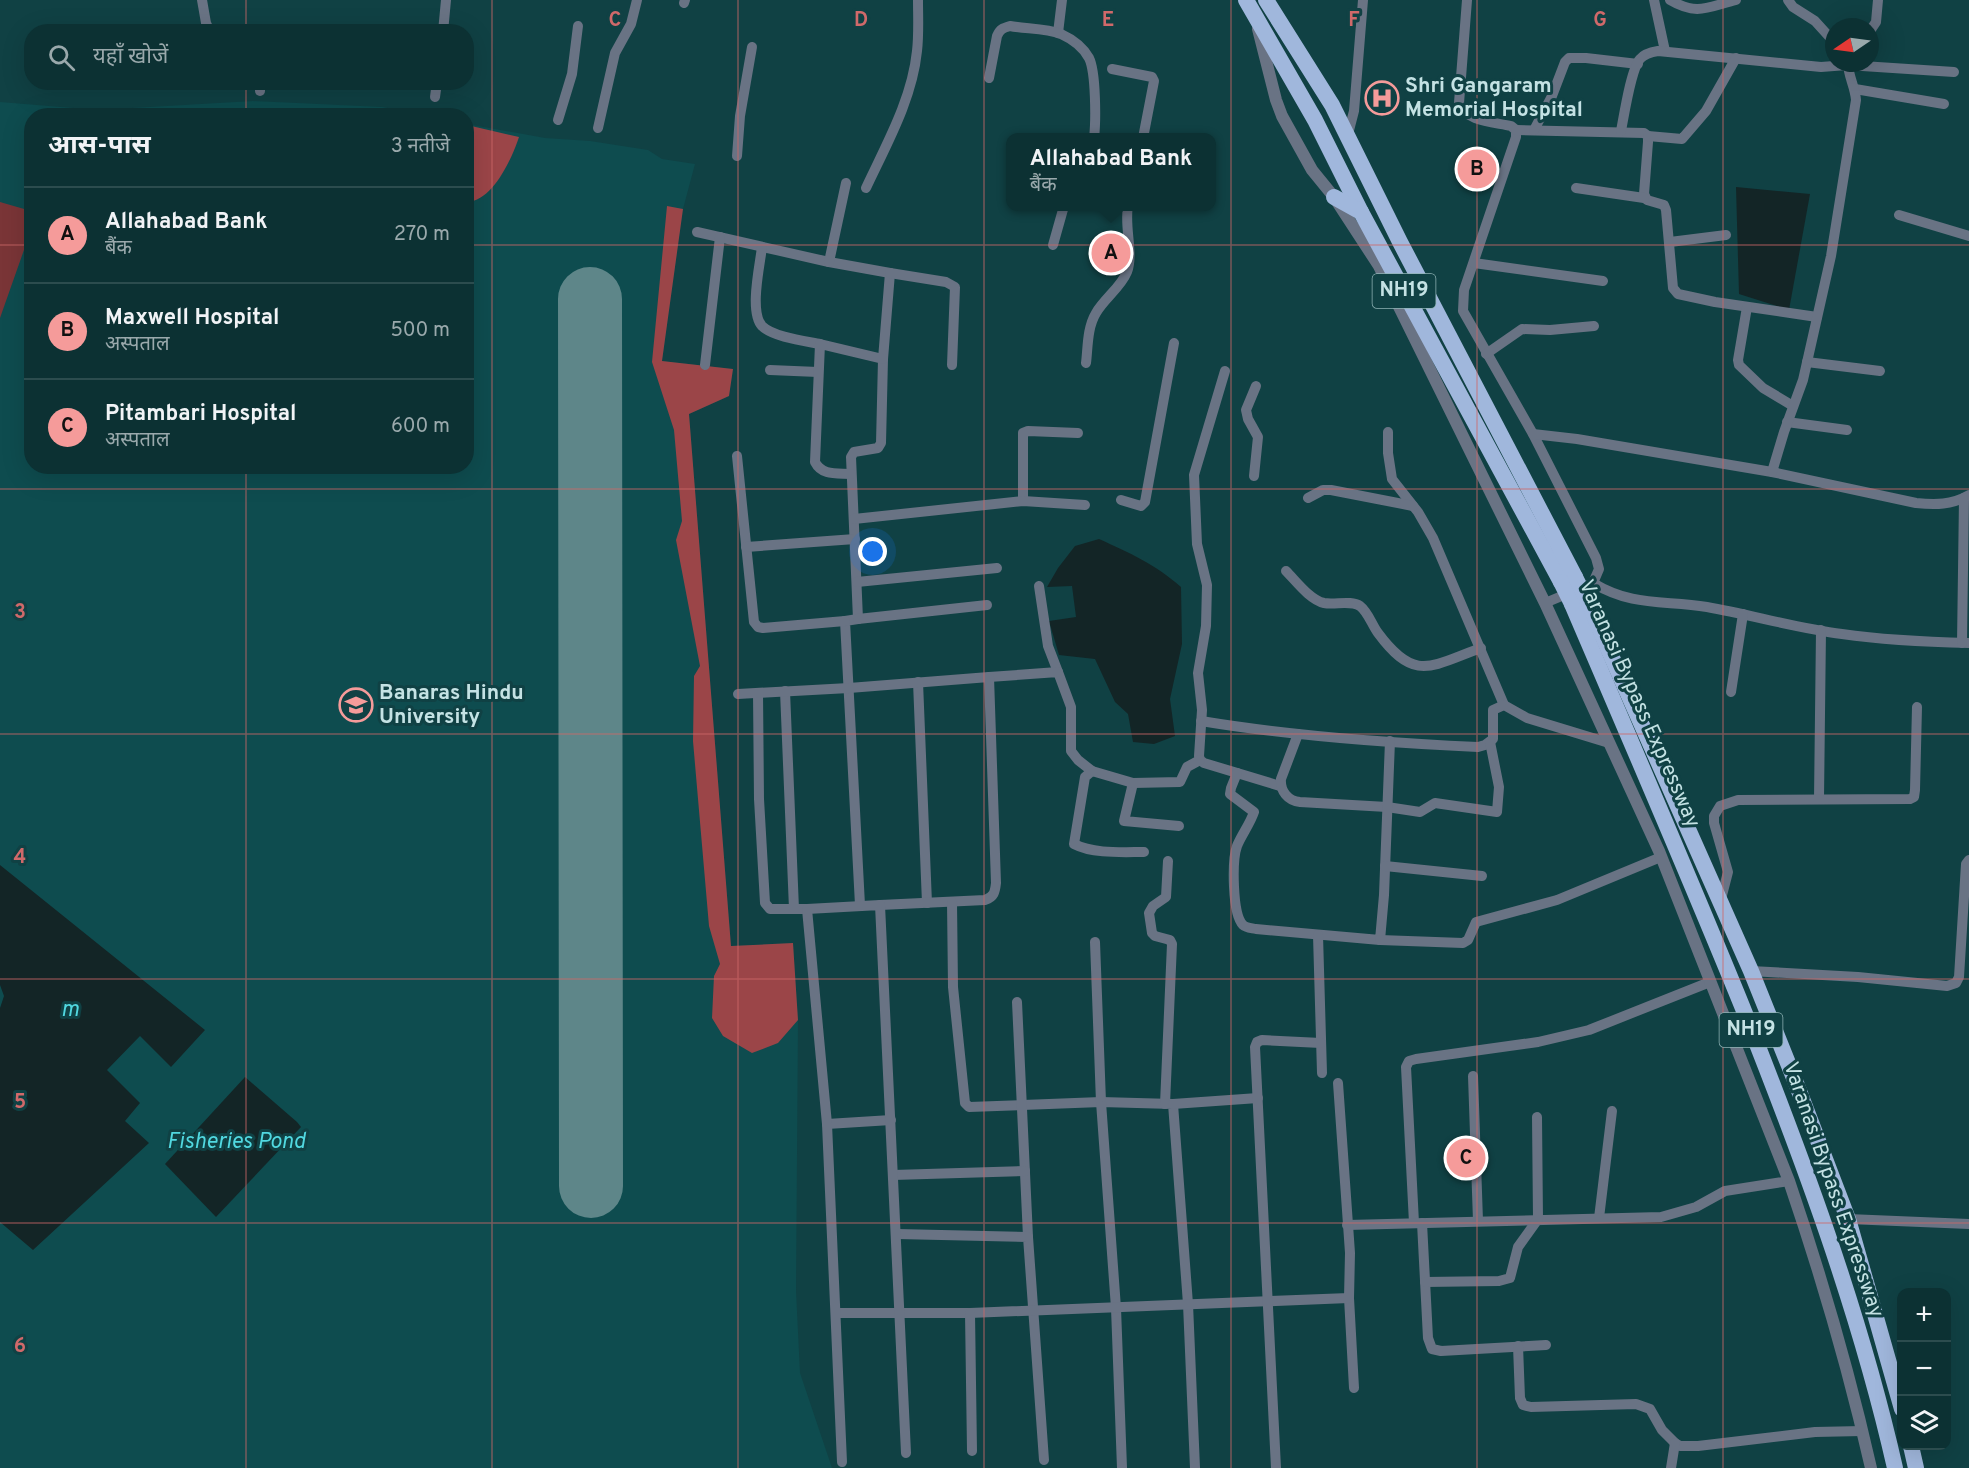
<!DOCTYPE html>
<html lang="hi">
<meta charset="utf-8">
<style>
:root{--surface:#0c3133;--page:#15393b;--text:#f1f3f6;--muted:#9aa9ac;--line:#2c4c4e;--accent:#f59b9a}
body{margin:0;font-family:Overpass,"Noto Sans Devanagari",sans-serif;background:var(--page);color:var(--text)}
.controls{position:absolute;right:18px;bottom:18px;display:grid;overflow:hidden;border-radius:12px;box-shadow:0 6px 24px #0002}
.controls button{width:54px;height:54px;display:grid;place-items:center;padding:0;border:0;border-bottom:2px solid var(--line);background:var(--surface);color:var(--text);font:30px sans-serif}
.compass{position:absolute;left:1825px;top:18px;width:54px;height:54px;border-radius:50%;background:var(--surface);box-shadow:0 6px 24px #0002;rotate:257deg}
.you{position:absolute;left:873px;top:552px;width:21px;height:21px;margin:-15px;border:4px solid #fff;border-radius:50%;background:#1a73e8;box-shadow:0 0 0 9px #1a73e833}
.badge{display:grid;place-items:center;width:39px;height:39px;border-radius:50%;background:var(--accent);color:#111;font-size:20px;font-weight:700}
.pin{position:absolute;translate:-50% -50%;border:3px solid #fff;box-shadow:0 2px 6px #0006}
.popup{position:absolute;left:1006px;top:133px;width:210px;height:78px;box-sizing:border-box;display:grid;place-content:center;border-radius:12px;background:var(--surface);filter:drop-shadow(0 2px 4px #0005);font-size:20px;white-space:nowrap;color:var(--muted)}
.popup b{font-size:22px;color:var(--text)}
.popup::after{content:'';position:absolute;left:50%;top:100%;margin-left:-12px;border:12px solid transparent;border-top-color:var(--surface)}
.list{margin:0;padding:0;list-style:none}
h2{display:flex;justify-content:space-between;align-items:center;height:78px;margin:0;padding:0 24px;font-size:26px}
h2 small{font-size:20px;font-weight:400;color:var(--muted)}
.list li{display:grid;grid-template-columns:39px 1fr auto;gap:18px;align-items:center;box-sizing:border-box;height:96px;padding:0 24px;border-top:2px solid var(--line)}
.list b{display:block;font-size:22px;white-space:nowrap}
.list p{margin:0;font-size:20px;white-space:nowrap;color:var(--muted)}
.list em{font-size:20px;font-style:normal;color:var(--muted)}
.icon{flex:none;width:33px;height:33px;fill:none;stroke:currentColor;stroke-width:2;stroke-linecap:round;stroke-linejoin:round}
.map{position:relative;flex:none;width:1969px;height:1468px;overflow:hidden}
.search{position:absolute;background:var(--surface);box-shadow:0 6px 24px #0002;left:24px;top:24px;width:450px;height:66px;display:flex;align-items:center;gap:15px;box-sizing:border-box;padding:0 21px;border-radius:24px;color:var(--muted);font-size:22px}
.panel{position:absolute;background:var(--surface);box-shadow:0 6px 24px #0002;left:24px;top:108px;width:450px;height:366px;border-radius:24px}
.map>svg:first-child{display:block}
</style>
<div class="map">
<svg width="1969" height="1468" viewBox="0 0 1969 1468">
<rect width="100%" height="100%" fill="#104144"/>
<polygon fill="#0e4c4f" points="253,101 382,107 425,115 32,116 32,466 466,466 467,124 545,138 590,141 648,150 662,159 695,164 683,209 662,361 733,369 729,396 689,414 731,946 793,943 798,1020 796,1291 800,1373 832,1468 0,1468 0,102 98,110"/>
<polygon fill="#7a3537" points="0,202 31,211 31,230 0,318"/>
<g fill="#9b4548">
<path d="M 467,125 L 519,137 C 512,158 493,201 467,202 Z"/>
<polygon points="667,206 683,209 662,361 733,369 729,396 689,414 731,946 793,943 798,1020 778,1043 752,1053 723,1036 712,1018 714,976 720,964 709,926 693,741 694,676 700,666 676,540 682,521 674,430 652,362"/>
</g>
<g fill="#132526">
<polygon points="1736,187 1810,194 1789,310 1739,294"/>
<path d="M 1099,539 C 1130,553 1155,564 1181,587 L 1182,644 L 1170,699 L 1175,736 L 1154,744 L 1133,742 L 1128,714 L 1115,702 L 1095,659 L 1059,655 L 1049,621 L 1076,617 L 1072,586 L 1047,587 L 1058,568 L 1075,546 Z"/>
<polygon points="0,865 205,1030 171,1067 140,1036 107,1070 140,1103 125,1121 149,1143 33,1250 0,1222 0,1008 4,996 0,985"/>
<polygon points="245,1077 297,1122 301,1127 216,1217 165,1164"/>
</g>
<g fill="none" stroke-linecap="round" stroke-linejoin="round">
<polyline stroke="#5e8689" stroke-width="64" points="590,299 591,1186"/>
<g stroke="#697384" stroke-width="10">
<polyline points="202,0 206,23 210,32"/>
<path d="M 1467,0 L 1459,103 C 1466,122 1494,122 1511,126 L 1516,130 L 1516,137 L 1464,290 L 1463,311 L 1533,434 L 1596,558 L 1599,569 L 1593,583 L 1545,603"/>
<polyline points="1654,0 1665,51"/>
<path d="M 1670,0 C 1697,16 1708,7 1736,0"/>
<polyline points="1788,0 1793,7 1815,21 1834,42"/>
<polyline points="684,3 685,0"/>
<polyline points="1870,31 1876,22 1878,0"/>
<polyline points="443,32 446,0"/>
<polyline points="1058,33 1062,0"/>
<polyline points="1112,69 1152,77 1154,81 1143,138"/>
<path d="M 989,78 L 997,36 C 1000,29 1003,28 1010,26 C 1026,29 1046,28 1061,34 C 1072,39 1083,47 1089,58 C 1096,72 1096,121 1094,138"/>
<polyline points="260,82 260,91"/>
<polyline points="1855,89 1944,104"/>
<polyline points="435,97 437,82"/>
<polyline points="558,120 572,74 578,26"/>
<polyline points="598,128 615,53 631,24 637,0"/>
<polyline points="1516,130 1644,133 1648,136 1648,142 1644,194 1647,200 1664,205 1666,210 1673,288 1678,294 1715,302 1817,317"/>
<polyline points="1534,130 1552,96 1565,62 1569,58 1586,58 1638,64"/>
<path d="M 1621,131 C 1624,116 1631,69 1640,59 C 1644,54 1652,52 1658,51 L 1821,67 L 1847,65 L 1954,72"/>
<polyline points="1648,136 1682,139 1706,111 1736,58"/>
<polyline points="1347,138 1354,111 1363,0"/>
<polyline points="737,156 740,116 752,47"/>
<path d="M 866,188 C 886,145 912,100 917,51 C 919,34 918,17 918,0"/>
<polyline points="1576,188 1644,198"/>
<polyline points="1899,215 1969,236"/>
<polyline points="697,232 829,262 890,273 883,359 881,443 878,448 854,452 851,457 858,619 845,621 860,905"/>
<polyline points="1670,242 1726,235"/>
<polyline points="1053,245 1064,206"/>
<path d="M 762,247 C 760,265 749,312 762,326 C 773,337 805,341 820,344"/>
<polyline points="829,262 846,183"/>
<polyline points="1474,263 1603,281"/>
<polyline points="890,273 946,282 955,287 952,365"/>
<polyline points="1747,307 1738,360 1739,365 1763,388 1793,406"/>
<polyline points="1486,354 1522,329 1550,330 1594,326"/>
<polyline points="1807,362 1880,371"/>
<path d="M 1086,363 C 1088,347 1087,328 1096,313 C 1104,299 1121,287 1127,272 C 1134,254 1124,227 1128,206"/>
<polyline points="705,365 720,237"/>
<polyline points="770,370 818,372"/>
<polyline points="1225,371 1194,475 1197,544 1207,585 1206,626 1198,673 1202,710 1199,756 1200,760 1204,763 1280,786"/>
<polyline points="1787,422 1847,430"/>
<polyline points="1388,432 1388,453 1392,479 1418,512 1433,538 1504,705"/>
<path d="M 1533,434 L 1577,439 L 1772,472 L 1916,503 C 1936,505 1951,505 1969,495"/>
<polyline points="737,456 754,622 758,627 763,628 845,621"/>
<path d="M 1772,472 L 1784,432 L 1803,380 L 1831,256 L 1856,100 C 1855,86 1848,76 1848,63"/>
<path d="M 851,474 C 837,473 822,476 815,462 L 820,344 L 883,359"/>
<polyline points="1254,476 1258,437 1248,419 1246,410 1256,386"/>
<polyline points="1308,498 1323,490 1331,490 1413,506"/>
<polyline points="1121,500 1141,506 1145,502 1174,343"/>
<polyline points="1023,501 1023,433 1028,431 1078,433"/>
<polyline points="854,519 1023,501 1085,505"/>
<polyline points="746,547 855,539"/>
<path d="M 1286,571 C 1296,581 1310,600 1324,603 C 1335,605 1351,600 1360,606 C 1368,612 1372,625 1378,633 C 1415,683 1431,666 1481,648"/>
<polyline points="857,582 997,568"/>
<path d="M 1593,583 C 1633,607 1663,600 1707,607 C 1752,615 1796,628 1842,634 C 1884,640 1926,642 1969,643"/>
<polyline points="1039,586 1048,646 1058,672"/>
<polyline points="858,619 987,605"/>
<polyline points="1962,643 1964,498"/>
<polyline points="989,677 1058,672 1071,707 1071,751 1078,760 1092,771"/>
<polyline points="918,682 927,903"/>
<polyline points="785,691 794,909"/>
<polyline points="1731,692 1743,614"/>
<polyline points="758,693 759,799 765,903 770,909 807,909"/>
<path d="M 738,694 L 849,688 L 989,677 L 996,883 C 995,892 994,897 985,900 L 880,905"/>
<path d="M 1201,721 C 1292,736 1386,743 1478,747 L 1485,745 L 1493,739 L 1493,710 L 1504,705 L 1527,718 L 1609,743"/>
<path d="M 1298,734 L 1281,779 C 1280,791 1288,801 1300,802 L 1387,807 L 1420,812 L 1435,803 L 1497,812 L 1499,787 L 1490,742"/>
<path d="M 1237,773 L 1231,788 L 1230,794 L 1254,812 C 1250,824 1242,834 1237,846 C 1232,860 1232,914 1243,925 C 1246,928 1252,928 1256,929 L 1380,940 L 1384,895 L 1390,741"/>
<polyline points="1133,783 1124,821 1179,826"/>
<polyline points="1819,799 1821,630"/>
<path d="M 1144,852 C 1122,852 1093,854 1074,844 L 1085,777 L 1092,771 L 1133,783 L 1180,782 L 1187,767 L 1200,760"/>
<polyline points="1385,866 1482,876"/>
<polyline points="952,902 953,987 965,1103 969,1107 1101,1102 1173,1104 1188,1304 1195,1468"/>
<polyline points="1720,903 1728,872 1714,823 1714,816 1720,806 1738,800 1910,799 1914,797 1915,790 1917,707"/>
<polyline points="1318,935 1322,1073"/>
<polyline points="1380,940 1463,943 1468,940 1476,922 1557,900 1661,857"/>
<polyline points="1095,942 1101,1102 1116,1308 1122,1468"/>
<polyline points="1751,971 1858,977 1947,986 1956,983 1959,977 1966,864 1969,860"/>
<polyline points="1017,1002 1028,1237"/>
<polyline points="1473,1076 1478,1221"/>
<polyline points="1165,1104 1172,944 1170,940 1155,936 1152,933 1149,913 1153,906 1166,897 1168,861"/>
<polyline points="1173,1104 1258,1098"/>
<polyline points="827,1124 891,1120"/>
<polyline points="893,1175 1025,1171"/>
<polyline points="1599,1218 1612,1111"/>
<polyline points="1848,1219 1969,1224"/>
<polyline points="1414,1223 1406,1067 1409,1061 1416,1059 1538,1042 1589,1030 1710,982"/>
<polyline points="1422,1223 1428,1338 1432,1349 1441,1351 1546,1345"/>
<polyline points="1347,1225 1661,1217 1696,1207 1725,1191 1789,1181"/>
<polyline points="897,1234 1028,1237 1044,1460"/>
<polyline points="1425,1282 1499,1281 1510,1278 1518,1247 1538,1219 1537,1117"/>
<polyline points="1349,1298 1354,1388"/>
<polyline points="836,1313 970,1313 1349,1298 1350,1253 1338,1083"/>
<polyline points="970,1313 972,1451"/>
<polyline points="1518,1346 1520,1398 1523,1405 1531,1407 1636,1404 1650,1409 1662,1430 1675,1443 1680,1446 1698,1446 1815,1432 1862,1431"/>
<polyline points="842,1462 827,1124 807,909 880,905 906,1453"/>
<polyline points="1276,1468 1255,1047 1257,1042 1262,1040 1321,1043"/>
<polyline points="1671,1468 1675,1443"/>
</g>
<path stroke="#697384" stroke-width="12" d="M 1258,29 L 1276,100 L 1282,116 L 1312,170 L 1334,197 L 1379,266 L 1545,603 L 1659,851 L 1789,1181 C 1821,1275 1849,1371 1871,1468"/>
<g stroke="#a0b7dc" stroke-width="16">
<polyline points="1246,0 1315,120 1361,212 1561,582"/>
<polyline points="1266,0 1332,105 1400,242 1575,577"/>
<polyline points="1334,197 1361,212"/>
<polyline points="1586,599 1751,971 1796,1083 1848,1219 1902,1409"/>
<path d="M 1572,604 C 1629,737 1687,871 1742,1006 C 1802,1157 1859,1309 1895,1468"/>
<polyline points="1911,1446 1916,1468"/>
</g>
<g stroke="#a0b7dc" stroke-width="16">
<polyline points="1575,577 1586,599"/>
<polyline points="1561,582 1572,604"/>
</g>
</g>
<path fill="none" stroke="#d0696a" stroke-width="1.5" stroke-opacity="0.55" d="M 246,0 L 246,32M 492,0 L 492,1468M 738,0 L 738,1468M 984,0 L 984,1468M 1231,0 L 1231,1468M 1477,0 L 1477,1468M 1723,0 L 1723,1468M 246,82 L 246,116M 0,245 L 32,245M 466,245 L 1969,245M 246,466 L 246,1468M 0,489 L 1969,489M 0,734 L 1969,734M 0,979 L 1969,979M 0,1223 L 1969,1223"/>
<defs>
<g id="hospital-ring" transform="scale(1.725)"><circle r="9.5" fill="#104144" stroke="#f59b9a" stroke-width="1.5"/><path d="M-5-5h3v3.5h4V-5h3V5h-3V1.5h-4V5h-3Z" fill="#f59b9a"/></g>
<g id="university-ring" transform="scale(1.725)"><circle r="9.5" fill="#104144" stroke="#f59b9a" stroke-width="1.5"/><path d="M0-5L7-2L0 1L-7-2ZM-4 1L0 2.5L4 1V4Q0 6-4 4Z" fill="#f59b9a"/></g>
</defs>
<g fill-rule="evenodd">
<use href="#hospital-ring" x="1382" y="98"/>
<use href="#university-ring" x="356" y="705"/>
</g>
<g text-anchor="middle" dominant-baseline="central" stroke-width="6" stroke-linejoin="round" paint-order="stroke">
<g fill="#104144" stroke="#8eb2b4" stroke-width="1.5">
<rect x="1372.5" y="274" width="63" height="34" rx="4.5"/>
<rect x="1719.5" y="1013" width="63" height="34" rx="4.5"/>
</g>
<g font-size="20" font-weight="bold" fill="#c4e2e4">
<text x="1404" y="291">NH19</text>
<text x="1751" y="1030">NH19</text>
</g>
<g font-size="21" font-weight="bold" fill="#c4e2e4" stroke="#104144" text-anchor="start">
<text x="1405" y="86">Shri Gangaram<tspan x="1405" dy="24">Memorial Hospital</tspan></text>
<text x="379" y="693">Banaras Hindu<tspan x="379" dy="24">University</tspan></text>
</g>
<g font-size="21" fill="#c4e2e4" stroke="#104144">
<text transform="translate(1639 704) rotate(66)">Varanasi Bypass Expressway</text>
<text transform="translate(1833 1190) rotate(71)">Varanasi Bypass Expressway</text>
</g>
<g font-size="22" font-style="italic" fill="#51d8e0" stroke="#104144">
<text x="70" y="1010">m</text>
<text x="236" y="1142">Fisheries Pond</text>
</g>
</g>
<g font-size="20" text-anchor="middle" font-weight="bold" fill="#d0696a" stroke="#104144" stroke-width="6" stroke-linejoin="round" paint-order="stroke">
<text x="615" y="26">C</text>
<text x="861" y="26">D</text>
<text x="1108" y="26">E</text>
<text x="1354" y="26">F</text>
<text x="1600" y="26">G</text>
<text x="20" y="618">3</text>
<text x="20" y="863">4</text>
<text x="20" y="1108">5</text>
<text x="20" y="1352">6</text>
</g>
</svg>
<div class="controls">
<button>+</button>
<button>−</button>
<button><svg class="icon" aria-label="layers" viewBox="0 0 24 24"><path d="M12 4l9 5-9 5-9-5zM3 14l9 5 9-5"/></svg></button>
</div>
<svg class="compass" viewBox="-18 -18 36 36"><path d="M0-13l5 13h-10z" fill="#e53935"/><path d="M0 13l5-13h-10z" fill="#9aa9ac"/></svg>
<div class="you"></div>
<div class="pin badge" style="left:1111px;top:253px">A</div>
<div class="popup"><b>Allahabad Bank</b>बैंक</div>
<div class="pin badge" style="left:1477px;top:169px">B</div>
<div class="pin badge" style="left:1466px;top:1158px">C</div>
<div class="search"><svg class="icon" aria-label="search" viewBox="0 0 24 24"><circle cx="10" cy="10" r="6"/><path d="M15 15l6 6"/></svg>यहाँ खोजें</div>
<section class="panel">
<h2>आस-पास<small>3 नतीजे</small></h2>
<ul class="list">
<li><span class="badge">A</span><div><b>Allahabad Bank</b><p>बैंक</p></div><em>270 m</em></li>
<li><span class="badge">B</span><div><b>Maxwell Hospital</b><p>अस्पताल</p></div><em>500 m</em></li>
<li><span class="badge">C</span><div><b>Pitambari Hospital</b><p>अस्पताल</p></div><em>600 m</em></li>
</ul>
</section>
</div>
